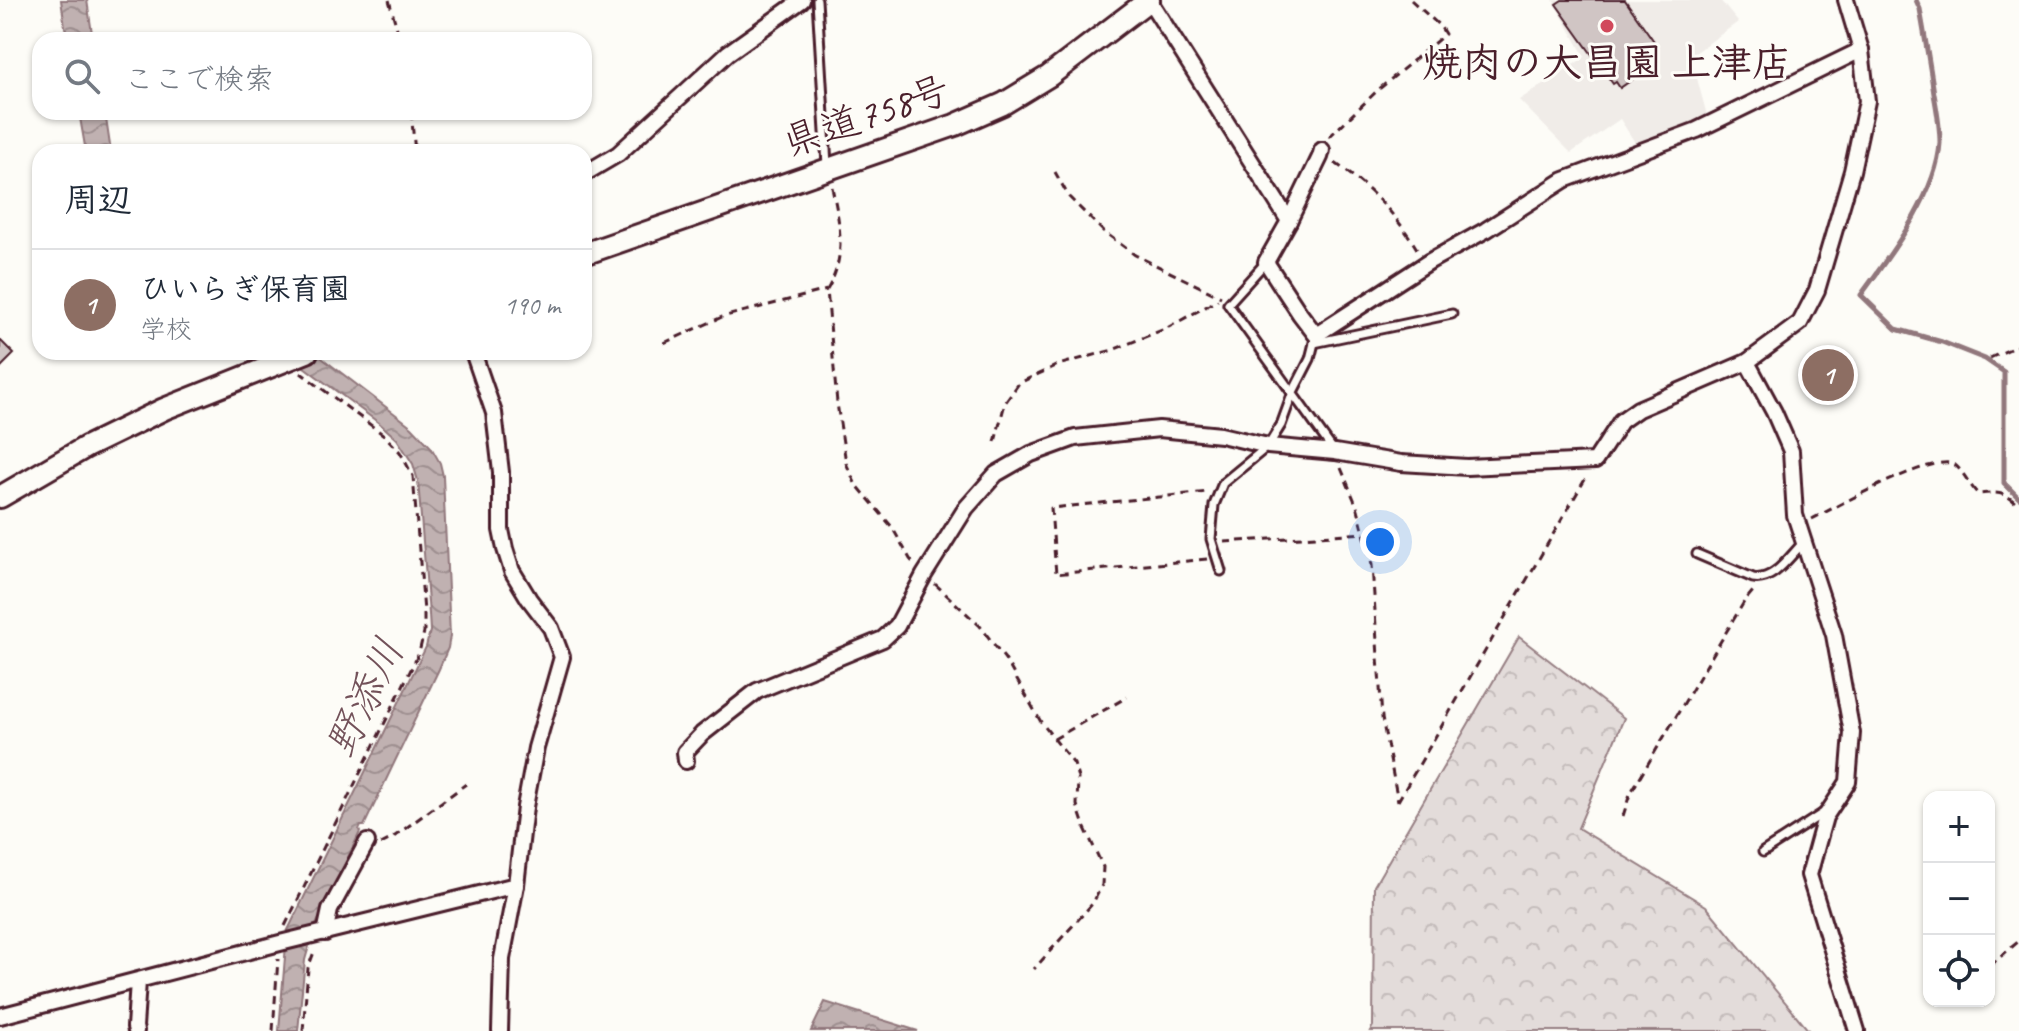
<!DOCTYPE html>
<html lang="ja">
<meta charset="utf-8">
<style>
:root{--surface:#fff;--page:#f6f6f7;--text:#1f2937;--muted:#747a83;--line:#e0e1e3;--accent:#d1495b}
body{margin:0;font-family:Caveat,"Klee One",sans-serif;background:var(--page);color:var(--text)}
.controls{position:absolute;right:24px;bottom:24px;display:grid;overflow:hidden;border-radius:16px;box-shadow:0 2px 6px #0004}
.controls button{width:72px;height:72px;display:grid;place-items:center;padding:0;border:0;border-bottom:2px solid var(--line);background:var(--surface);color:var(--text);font:40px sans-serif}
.you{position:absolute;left:1380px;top:542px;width:28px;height:28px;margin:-20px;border:6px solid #fff;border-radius:50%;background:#1a73e8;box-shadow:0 0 0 12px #1a73e833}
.badge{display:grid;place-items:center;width:52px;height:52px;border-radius:50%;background:var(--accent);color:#fff;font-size:26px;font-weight:700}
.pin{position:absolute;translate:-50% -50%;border:4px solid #fff;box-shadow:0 2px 8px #0006}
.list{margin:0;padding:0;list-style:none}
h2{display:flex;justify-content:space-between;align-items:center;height:104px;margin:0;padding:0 32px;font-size:34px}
h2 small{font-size:26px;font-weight:400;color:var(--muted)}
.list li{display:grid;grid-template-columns:52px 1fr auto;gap:24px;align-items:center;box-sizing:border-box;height:112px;padding:0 32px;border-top:2px solid var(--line)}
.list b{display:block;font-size:30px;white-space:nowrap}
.list p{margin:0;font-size:26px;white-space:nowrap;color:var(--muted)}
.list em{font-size:26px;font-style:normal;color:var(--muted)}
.icon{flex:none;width:44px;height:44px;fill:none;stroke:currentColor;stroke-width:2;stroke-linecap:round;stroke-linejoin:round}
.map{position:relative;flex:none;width:2019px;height:1031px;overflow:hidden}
.search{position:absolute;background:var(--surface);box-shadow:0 2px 6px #0004;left:32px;top:32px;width:560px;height:88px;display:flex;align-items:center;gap:20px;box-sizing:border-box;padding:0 28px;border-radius:24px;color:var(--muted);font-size:30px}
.panel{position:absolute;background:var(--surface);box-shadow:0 2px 6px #0004;left:32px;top:144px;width:560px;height:216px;border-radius:24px}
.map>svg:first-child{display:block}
</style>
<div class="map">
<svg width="2019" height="1031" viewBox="0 0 2019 1031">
<defs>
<pattern id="forest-crowns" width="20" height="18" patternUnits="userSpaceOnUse" patternTransform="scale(2)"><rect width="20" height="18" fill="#e3dcda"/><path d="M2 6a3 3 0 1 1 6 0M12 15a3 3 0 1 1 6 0" fill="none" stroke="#c4bcbb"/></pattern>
<pattern id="water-waves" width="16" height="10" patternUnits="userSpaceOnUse" patternTransform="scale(2)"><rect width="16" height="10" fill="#c0b1b1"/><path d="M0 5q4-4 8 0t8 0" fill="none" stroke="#9e8f90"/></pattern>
</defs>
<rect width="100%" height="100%" fill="#fdfcf7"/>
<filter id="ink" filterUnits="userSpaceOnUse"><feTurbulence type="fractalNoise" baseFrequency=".0125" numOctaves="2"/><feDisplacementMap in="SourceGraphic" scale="16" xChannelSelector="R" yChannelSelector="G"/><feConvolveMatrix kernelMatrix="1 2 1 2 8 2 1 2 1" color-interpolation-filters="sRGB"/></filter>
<g filter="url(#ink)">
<polygon fill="#f0ece8" points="1553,0 1720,0 1738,22 1691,56 1709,123 1639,149 1620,119 1571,153 1519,100 1585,57"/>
<polygon fill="url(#forest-crowns)" stroke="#967e82" stroke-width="2" points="1519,637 1624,718 1578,828 1706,906 1809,1031 1370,1031 1373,1026 1374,886"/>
<g fill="url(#water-waves)" stroke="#91777b" stroke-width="2">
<polygon points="61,0 87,0 93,40 67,40"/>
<polygon points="79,112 105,112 111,152 86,152"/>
<polygon points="284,352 314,352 412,427 431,447 440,463 443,476 450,636 448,648 439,669 364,826 361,826 359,830 360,832 314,929 305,960 298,1031 279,1031 287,932 426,647 430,631 429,614 418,481 413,464 397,439 379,423"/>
<polygon points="825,1002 918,1031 811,1031"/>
</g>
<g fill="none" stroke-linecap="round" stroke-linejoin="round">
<path stroke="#91777b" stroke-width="5" d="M 1916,0 L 1920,9 C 1925,38 1930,66 1934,94 C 1937,110 1940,127 1940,143 C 1937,194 1890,255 1861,295 L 1896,329 L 1942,342 L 1985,359 L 2004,372 L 2004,483 L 2019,498"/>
</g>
<g fill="#d0c5c4" stroke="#4a1f2b" stroke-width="2">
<polygon points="1562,0 1625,0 1658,47 1636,63 1643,72 1620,88 1616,82 1613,84 1556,4"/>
<polygon points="0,340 14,354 0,368"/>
</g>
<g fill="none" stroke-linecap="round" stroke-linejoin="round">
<g stroke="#4a1f2b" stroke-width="13">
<g id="lane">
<polyline points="817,0 827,165"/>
<polyline points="1266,262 1228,304 1334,451"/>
<polyline points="1314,343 1452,314"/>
<path d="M 1697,554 L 1753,578 C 1773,582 1789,557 1803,543"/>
<polyline points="1221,571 1211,539 1214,505 1223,483 1268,446 1281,425 1293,392 1310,359 1316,335"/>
<polyline points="1763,852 1825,812"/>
</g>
</g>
<g stroke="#4a1f2b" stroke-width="20">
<g id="street">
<polyline points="1149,0 1289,221 1266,262 1300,314 1316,335 1430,261 1486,230 1564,180 1697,130 1861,50"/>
<polyline points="584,174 618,154 728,53 802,0"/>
<polyline points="1289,221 1320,157 1322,150"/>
<polyline points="473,352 494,413 501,472 501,530 505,549 512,571 529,599 551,628 562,657 536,748 525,807 516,885 502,959 500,1031"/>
<polyline points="1747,362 1774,412 1791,451 1795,515 1834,635 1852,733 1848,782 1825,817 1809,875 1857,1031"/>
<polyline points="686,761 685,752 702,734 757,691 883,639 897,626 924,575 966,508 996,474 1031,454 1075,438 1159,429 1221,435 1268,446 1335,452 1401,463 1467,467 1595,461 1621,421 1638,409 1747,362 1800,323 1817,290 1852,171 1867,101 1861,50 1846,0"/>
<polyline points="325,933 330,910 367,842"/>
<polyline points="0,1016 280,943 516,885"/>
<polyline points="136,1031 135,1027 138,981"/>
</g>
</g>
<g stroke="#4a1f2b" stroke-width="26">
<g id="secondary">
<polyline points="584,254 955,125 1003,104 1049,76 1149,0"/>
<polyline points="0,497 86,447 164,409 307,352"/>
</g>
</g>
<g stroke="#4a1f2b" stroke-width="3" stroke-dasharray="8 6" stroke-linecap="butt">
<polyline points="389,0 400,40"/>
<polyline points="411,112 415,152"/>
<polyline points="1329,137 1378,90 1445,34 1440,26 1411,0"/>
<path d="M 1335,163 C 1368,186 1397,215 1417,249"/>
<polyline points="1055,172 1069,197 1103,231 1135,255 1221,297"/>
<path d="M 832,187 C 840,224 847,256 827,290 L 837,403 L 846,463 L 855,483 L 892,527 L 910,559 L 915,565"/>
<polyline points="664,343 722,317 827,290"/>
<polyline points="1990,358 2019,345"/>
<polyline points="995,442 1005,403 1019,383 1058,365 1113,350 1167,328 1218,300"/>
<polyline points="1341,468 1358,509 1372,565 1382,718 1398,801"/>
<path d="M 1812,519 C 1834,508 1936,451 1955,465 C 1962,470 1970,486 1978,494 C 1998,492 2004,491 2019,506"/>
<polyline points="1224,542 1364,533"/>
<polyline points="1207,559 1056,574 1051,508 1208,492"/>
<polyline points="935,584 980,626 1005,659 1041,722 1074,764 1078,778 1077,805 1084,826 1103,867 1102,885 1093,903 1034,969"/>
<polyline points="1054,739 1127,697"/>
<polyline points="1398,801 1587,476"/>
<polyline points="1623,816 1630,794 1744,602 1753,591"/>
<polyline points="381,844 391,839 466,784"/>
<polyline points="285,926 419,653 424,632 424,612 413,476 400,452 384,435 301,373"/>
<polyline points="1989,963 1993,963 2019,941"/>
<polyline points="273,1031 278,959"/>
<polyline points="303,1031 308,968 314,952"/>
</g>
<use href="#lane" stroke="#fdfcf7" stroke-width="7"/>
<use href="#street" stroke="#fdfcf7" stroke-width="14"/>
<use href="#secondary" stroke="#fdfcf7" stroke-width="20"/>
</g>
</g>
<circle fill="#d1495b" stroke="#fdfcf7" stroke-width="3" cx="1607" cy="26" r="8"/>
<g text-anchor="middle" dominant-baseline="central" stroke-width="6" stroke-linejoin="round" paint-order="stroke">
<g font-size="40" font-weight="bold" fill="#4a1f2b" stroke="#fdfcf7">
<text x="1607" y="63">焼肉の大昌園 上津店</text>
</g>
<g font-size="40" fill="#4a1f2b" stroke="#fdfcf7">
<text transform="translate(866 116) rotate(-19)">県道758号</text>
</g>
<g font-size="42" font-style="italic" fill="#73525a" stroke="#fdfcf7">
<text transform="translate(365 698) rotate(-64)">野添川</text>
</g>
</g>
</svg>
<div class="controls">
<button>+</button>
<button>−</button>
<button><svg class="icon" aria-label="locate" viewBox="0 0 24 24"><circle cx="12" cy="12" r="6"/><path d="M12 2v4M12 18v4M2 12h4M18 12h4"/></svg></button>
</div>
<div class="you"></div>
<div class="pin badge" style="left:1828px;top:375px;background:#8d6e63">1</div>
<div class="search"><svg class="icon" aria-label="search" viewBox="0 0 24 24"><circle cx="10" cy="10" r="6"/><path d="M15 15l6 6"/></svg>ここで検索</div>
<section class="panel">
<h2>周辺<small></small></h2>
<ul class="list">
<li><span class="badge" style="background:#8d6e63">1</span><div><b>ひいらぎ保育園</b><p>学校</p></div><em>190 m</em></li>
</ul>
</section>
</div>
